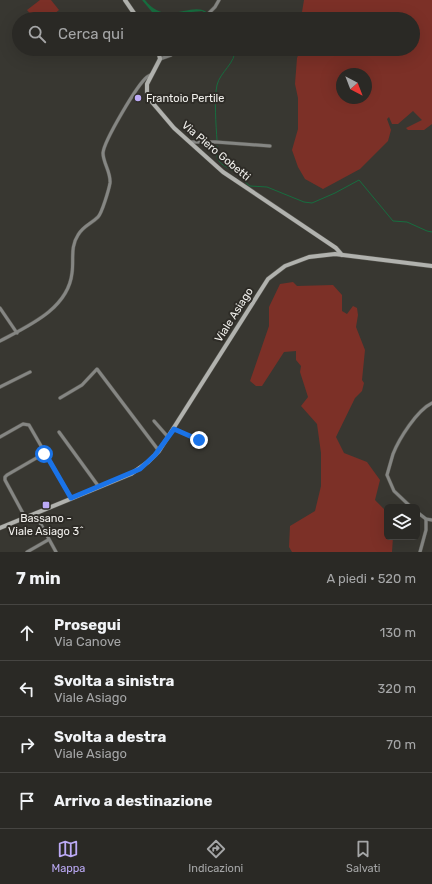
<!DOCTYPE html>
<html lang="it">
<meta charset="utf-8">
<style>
:root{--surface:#2a2925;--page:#363532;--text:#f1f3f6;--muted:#a5a6a7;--line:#464542;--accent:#bcaaf6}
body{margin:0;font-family:Rubik,sans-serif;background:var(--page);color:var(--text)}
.controls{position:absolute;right:12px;bottom:12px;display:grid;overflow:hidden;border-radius:6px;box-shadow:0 4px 16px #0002}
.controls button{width:36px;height:36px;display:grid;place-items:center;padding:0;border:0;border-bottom:1px solid var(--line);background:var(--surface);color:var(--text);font:20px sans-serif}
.compass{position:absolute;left:336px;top:68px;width:36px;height:36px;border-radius:50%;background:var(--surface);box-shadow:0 4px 16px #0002;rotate:138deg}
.stop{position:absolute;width:12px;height:12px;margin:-9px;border:3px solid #1a73e8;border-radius:50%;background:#fff}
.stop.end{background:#1a73e8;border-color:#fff;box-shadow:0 1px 4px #0008}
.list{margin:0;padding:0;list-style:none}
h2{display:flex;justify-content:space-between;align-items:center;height:52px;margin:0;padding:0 16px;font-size:17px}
h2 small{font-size:13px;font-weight:400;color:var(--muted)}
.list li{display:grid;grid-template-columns:26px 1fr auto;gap:12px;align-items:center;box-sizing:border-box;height:56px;padding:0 16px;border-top:1px solid var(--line)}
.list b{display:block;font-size:15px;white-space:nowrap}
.list p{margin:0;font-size:13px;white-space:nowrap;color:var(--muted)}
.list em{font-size:13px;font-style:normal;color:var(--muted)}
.icon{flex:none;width:22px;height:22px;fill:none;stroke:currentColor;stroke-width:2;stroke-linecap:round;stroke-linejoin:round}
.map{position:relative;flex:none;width:432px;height:552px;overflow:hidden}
.search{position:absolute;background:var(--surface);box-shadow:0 4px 16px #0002;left:12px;right:12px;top:12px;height:44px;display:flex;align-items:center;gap:10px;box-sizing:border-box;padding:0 14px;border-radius:22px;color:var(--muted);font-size:15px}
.sheet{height:276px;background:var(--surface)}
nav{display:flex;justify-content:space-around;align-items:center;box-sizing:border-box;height:56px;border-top:1px solid var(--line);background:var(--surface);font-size:11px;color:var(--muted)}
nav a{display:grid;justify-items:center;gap:2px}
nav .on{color:var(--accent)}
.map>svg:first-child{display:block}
</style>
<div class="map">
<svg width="432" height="552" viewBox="0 0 432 552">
<rect width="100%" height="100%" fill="#383731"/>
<g fill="#7c3027" fill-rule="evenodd">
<polygon points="40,0 51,0 59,10 48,19 35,19 27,10"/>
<path d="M 304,0 L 432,0 L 432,124 L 424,130 L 408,130 L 406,128 L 422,120 L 413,111 L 398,124 L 392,124 L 389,117 L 387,119 L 391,130 L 388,141 L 360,169 L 323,189 L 305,179 L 298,167 L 292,150 L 298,129 L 298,98 L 295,84 L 297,58 L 299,53 L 298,49 L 413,49 L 413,19 L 302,19 L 302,12 ZM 342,74 L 366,74 L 366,98 L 342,98 Z"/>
<polygon points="293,282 297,286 333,285 342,295 342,311 347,314 353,306 357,308 358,315 356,327 365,350 362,380 364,383 362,391 355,398 336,437 344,453 367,462 380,480 375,500 387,512 387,537 393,537 392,552 292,552 289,547 290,526 315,511 321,486 321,453 317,424 301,406 308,397 300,372 301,366 296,360 296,351 284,352 262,386 256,386 250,381 269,326 269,307 280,284"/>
</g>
<path fill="#176d3f" d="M 142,0 L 145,0 C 166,28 192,0 208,13 L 207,14 L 202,11 L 161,15 L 152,12 Z"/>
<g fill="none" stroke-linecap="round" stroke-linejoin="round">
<g stroke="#176d3f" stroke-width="1">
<polyline points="210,15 213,19"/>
<path d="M 217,140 C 216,125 214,99 217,85 C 220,72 236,63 235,49"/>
<path d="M 217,146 C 214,165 225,165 238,174 C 243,178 245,183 250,186 L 267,187 L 304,202 L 312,203 L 335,193 L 359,180 L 393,221 L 407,222 L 427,231 L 432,232"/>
</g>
<g stroke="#56554f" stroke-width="4">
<g id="street">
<polyline points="203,19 215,7 219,0"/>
<polyline points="160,59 171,55 178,49"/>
<polyline points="191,142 216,142 270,146"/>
<polyline points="0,308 17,333"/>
<path d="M 0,341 C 28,326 68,309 72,273 C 74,260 70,247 78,235 C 83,226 91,224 98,217 C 102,213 109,189 110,183 C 111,172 103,163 103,153 C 104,141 137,85 147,77 C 148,76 150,75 152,74"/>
<polyline points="0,387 30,372"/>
<polyline points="60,398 82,385 97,369 159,451"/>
<polyline points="154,421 168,437"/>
<polyline points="174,429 205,443"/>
<polyline points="59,432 99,487"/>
<polyline points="0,437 23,424 29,425 71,498"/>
<path d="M 411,507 L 394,491 L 387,475 C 389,468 391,461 393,454 C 399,439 417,410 432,403"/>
<polyline points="417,512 426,519 432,520"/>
<polyline points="36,513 38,519 56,552"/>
<polyline points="25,517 5,480 5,477 7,475 45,453"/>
<polyline points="27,552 48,540"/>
<polyline points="420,552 426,530 426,519"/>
</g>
</g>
<g stroke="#56554f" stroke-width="5">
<g id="secondary">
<polyline points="125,0 138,19"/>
<polyline points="158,49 160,59 147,84 147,93 151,101 174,128 223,172 235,180 336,248 342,255"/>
<polyline points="0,528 131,474 148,462 159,451 268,279 285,266 309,257 335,254 432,266"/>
</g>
</g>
<use href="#street" stroke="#858683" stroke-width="3"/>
<use href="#secondary" stroke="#b1b2ae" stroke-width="4"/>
</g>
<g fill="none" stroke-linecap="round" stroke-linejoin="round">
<polyline stroke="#1a73e8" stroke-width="5" points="44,454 45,453 71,498 140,469 155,455 174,429 199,440"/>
</g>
<g fill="#bcaaf6" stroke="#2e2c27" stroke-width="1.5">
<circle cx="138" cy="98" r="4"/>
<rect x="42" y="501" width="8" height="8" rx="2"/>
</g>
<g text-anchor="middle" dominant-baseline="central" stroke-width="4" stroke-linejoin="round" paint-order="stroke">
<g font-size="11" fill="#f2f1ed" stroke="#2e2c27" text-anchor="start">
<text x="146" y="98">Frantoio Pertile</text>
<text x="46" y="518" text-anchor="middle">Bassano -<tspan x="46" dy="13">Viale Asiago 3^</tspan></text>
</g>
<g font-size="11" fill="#f2f1ed" stroke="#2e2c27">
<text transform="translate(216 151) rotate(40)">Via Piero Gobetti</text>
<text transform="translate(234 315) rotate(-58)">Viale Asiago</text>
</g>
</g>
</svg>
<div class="controls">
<button><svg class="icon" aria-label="layers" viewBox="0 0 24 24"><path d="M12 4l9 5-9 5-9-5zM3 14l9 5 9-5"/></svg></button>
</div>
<svg class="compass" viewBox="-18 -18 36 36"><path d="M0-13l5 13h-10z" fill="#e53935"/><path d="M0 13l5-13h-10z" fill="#a5a6a7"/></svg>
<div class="stop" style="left:44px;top:454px"></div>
<div class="stop end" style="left:199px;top:440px"></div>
<div class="search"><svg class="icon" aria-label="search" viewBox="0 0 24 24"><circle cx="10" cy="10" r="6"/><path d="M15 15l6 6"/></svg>Cerca qui</div>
</div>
<section class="sheet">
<h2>7 min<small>A piedi · 520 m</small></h2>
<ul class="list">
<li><svg class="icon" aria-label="ahead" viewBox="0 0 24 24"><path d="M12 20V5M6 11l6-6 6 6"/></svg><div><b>Prosegui</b><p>Via Canove</p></div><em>130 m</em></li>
<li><svg class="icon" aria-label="left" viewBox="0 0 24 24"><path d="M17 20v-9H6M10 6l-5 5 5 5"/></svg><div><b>Svolta a sinistra</b><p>Viale Asiago</p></div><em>320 m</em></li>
<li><svg class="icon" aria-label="right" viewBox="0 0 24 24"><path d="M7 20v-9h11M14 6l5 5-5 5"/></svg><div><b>Svolta a destra</b><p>Viale Asiago</p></div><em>70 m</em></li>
<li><svg class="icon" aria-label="arrive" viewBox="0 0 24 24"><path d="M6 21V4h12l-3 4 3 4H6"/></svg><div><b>Arrivo a destinazione</b></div></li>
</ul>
</section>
<nav>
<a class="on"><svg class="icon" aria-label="map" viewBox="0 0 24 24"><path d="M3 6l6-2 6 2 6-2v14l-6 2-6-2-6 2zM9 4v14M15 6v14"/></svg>Mappa</a>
<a><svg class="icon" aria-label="directions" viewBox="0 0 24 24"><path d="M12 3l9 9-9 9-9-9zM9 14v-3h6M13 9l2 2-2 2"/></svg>Indicazioni</a>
<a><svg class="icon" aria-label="saved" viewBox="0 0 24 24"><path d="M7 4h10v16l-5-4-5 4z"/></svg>Salvati</a>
</nav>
